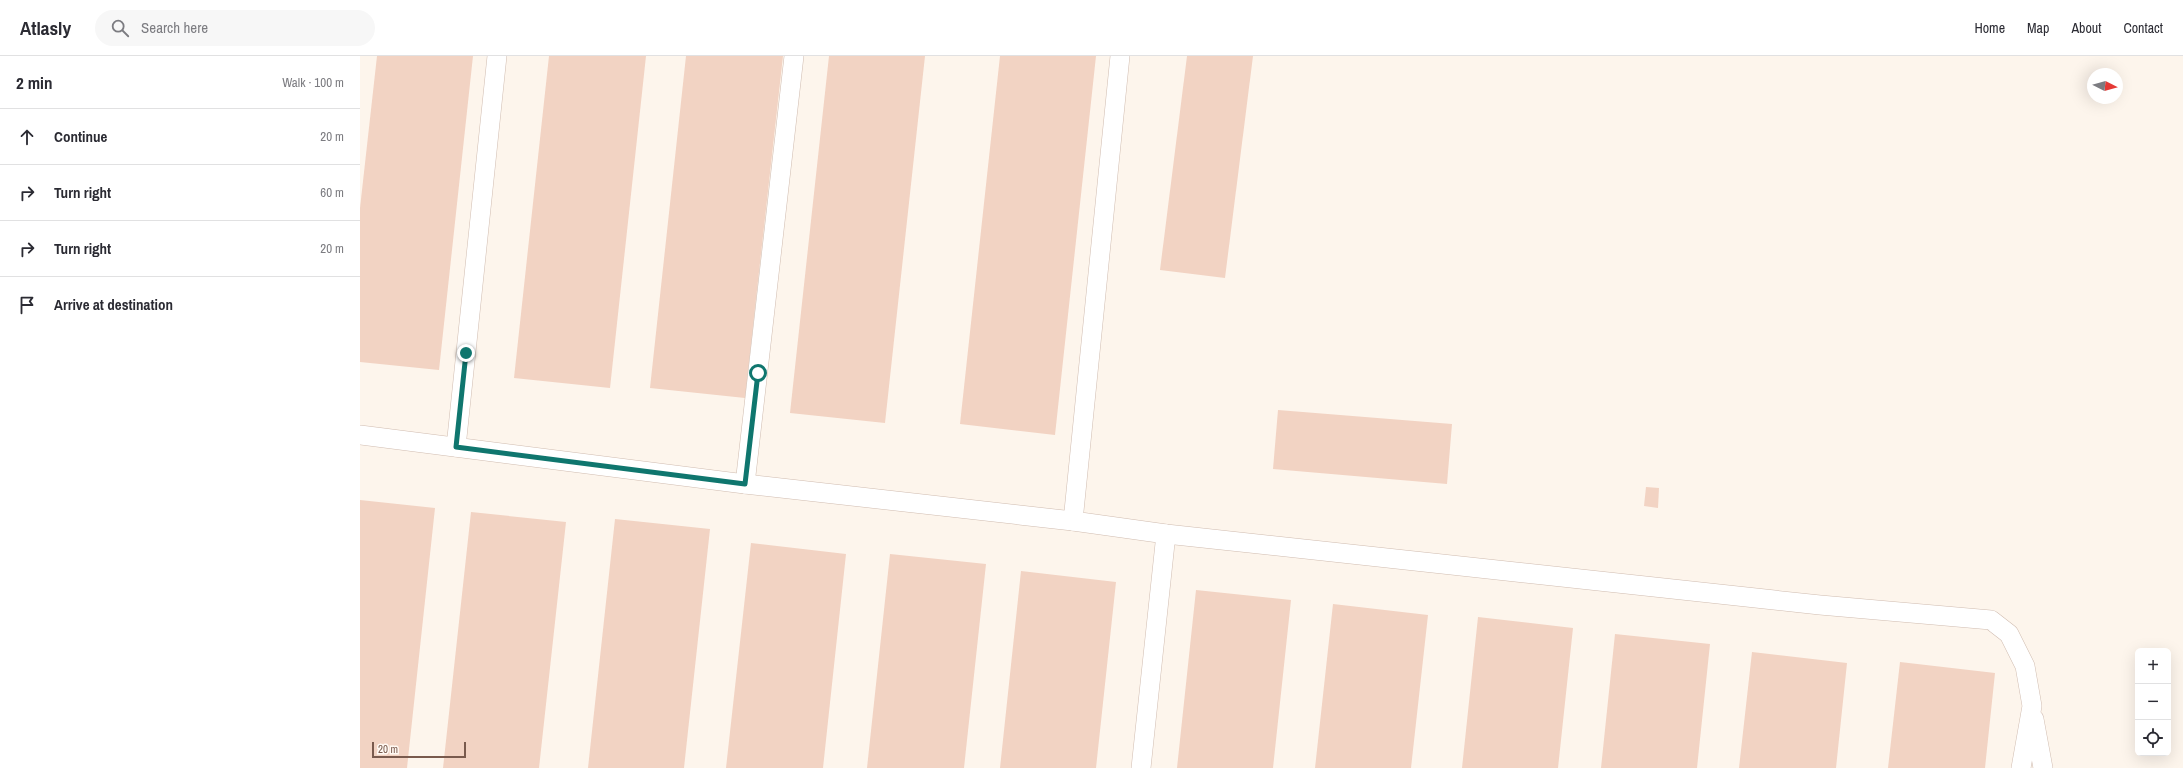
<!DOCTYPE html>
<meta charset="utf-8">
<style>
:root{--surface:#fff;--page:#f7f7f7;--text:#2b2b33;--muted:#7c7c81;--line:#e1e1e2}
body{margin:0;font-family:"Archivo Narrow",sans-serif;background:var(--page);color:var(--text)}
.controls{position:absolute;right:12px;bottom:12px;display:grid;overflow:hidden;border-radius:6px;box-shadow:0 4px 16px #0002}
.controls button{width:36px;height:36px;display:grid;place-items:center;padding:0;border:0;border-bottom:1px solid var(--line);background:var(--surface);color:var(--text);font:20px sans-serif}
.compass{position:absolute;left:1727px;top:12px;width:36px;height:36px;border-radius:50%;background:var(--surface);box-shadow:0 4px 16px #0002;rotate:96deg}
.scale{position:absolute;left:12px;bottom:10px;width:94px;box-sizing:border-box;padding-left:4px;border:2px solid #795a4d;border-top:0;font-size:11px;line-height:14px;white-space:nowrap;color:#795a4d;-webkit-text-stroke:3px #fff9f3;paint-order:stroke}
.stop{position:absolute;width:12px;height:12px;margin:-9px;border:3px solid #0f766e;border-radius:50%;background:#fff}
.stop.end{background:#0f766e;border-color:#fff;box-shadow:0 1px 4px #0008}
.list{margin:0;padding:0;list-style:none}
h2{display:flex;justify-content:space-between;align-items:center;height:52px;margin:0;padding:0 16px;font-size:17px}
h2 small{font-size:13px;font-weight:400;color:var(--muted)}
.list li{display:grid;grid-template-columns:26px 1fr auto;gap:12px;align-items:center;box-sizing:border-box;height:56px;padding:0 16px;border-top:1px solid var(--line)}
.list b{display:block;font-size:15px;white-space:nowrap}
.list em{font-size:13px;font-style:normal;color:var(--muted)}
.icon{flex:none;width:22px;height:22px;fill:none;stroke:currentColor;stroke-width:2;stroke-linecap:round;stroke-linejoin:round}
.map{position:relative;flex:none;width:1823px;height:712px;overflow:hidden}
header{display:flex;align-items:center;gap:24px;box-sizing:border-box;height:56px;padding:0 20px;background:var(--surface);border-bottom:1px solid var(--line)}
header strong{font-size:19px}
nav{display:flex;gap:22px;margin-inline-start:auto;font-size:14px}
.search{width:280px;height:36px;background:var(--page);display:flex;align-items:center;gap:10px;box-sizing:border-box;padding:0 14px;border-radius:22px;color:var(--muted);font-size:15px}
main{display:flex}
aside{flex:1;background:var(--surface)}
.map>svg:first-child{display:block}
</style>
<header>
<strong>Atlasly</strong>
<div class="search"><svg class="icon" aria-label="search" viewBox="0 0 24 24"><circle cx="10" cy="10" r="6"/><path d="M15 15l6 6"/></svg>Search here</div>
<nav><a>Home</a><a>Map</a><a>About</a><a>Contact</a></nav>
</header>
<main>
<aside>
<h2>2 min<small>Walk · 100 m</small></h2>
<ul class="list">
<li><svg class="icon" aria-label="ahead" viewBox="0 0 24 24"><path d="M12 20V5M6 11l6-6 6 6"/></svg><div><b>Continue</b></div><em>20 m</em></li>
<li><svg class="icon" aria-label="right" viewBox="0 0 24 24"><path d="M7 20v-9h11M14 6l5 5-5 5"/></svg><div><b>Turn right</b></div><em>60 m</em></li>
<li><svg class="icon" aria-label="right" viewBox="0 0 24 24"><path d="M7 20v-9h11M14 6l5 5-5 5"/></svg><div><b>Turn right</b></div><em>20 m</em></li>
<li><svg class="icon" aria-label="arrive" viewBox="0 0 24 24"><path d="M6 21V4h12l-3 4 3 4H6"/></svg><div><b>Arrive at destination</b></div></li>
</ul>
</aside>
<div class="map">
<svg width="1823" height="712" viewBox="0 0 1823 712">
<rect width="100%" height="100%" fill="#fdf5ec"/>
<g fill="#f2d3c3">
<polygon points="17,0 113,0 79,314 0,306 0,152"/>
<polygon points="189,0 286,0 250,332 154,322"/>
<polygon points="326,0 423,0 385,342 290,332"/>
<polygon points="469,0 565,0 525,367 430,357"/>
<polygon points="640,0 736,0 695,379 600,368"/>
<polygon points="827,0 893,0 865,222 800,214"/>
<polygon points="918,354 1092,368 1087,428 913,413"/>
<polygon points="1286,431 1299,432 1298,452 1284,450"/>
<polygon points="0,444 75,452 47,712 0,712"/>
<polygon points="111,456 206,466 179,712 83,712"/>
<polygon points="255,463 350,473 324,712 228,712"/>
<polygon points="391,487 486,498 463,712 366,712"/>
<polygon points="530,498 626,508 604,712 507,712"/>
<polygon points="661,515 756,526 736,712 640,712"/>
<polygon points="836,534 931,544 913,712 817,712"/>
<polygon points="973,548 1068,559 1051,712 955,712"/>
<polygon points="1118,561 1213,572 1198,712 1102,712"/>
<polygon points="1255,578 1350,588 1337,712 1241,712"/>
<polygon points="1392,596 1487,607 1476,712 1379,712"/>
<polygon points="1540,606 1635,617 1625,712 1528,712"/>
</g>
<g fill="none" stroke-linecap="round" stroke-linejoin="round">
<g stroke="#d0bcb0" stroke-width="20">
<g id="lane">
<polyline points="760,0 713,465 806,478 1460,549 1631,564 1649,578 1665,610 1672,650 1661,712"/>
<polyline points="0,379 385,428 713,465"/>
<polyline points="96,391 137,0"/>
<polyline points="385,428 434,0"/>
<polyline points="1674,663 1683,712"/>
<polyline points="781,712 806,478"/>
</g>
</g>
<use href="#lane" stroke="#fff" stroke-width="19"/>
</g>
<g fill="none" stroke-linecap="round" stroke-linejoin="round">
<polyline stroke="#0f766e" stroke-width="5" points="106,297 96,391 385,428 398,317"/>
</g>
</svg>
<div class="controls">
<button>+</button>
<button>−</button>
<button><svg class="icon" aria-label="locate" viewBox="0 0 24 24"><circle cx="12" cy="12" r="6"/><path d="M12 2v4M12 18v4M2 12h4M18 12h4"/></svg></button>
</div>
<svg class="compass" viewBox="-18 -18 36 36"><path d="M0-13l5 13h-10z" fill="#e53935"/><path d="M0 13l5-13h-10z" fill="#7c7c81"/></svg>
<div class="scale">20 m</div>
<div class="stop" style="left:398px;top:317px"></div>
<div class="stop end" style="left:106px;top:297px"></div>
</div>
</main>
